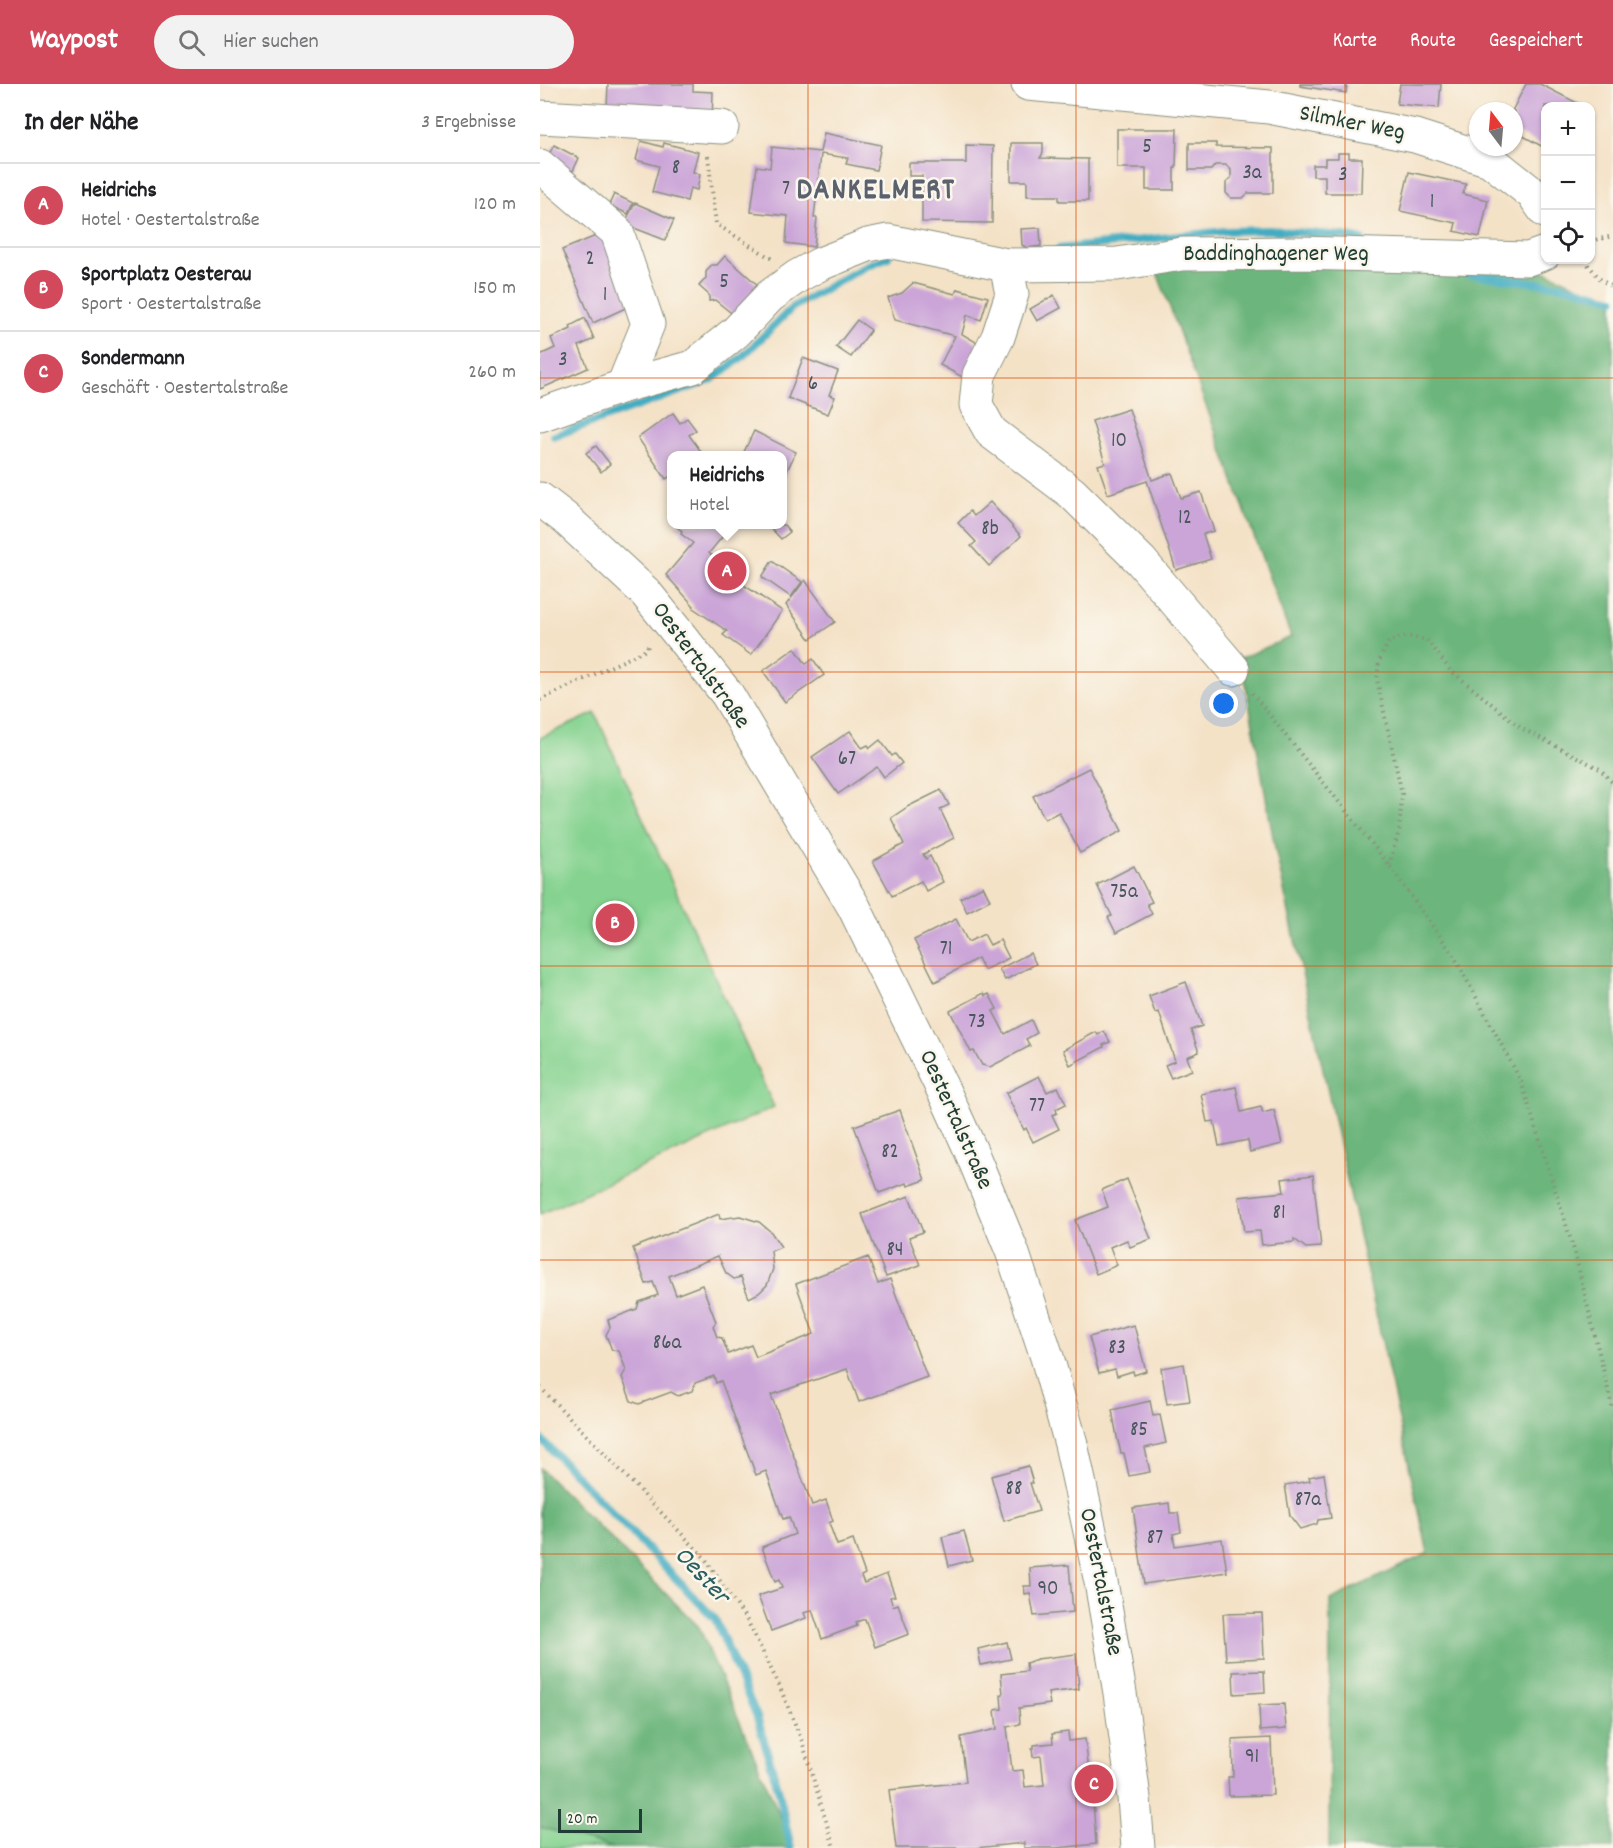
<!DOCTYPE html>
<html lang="de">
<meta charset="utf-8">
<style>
:root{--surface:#fff;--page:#f2f2f2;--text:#202124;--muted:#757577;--line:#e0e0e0;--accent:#d1495b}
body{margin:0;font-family:Dekko,sans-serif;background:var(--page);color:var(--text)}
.controls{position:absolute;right:18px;top:18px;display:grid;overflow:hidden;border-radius:12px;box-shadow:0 2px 4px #0004}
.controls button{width:54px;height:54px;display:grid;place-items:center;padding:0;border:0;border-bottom:2px solid var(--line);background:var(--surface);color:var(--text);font:30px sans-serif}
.compass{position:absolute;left:929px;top:18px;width:54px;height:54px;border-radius:50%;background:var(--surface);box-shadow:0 2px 4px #0004;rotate:344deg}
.scale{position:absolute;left:18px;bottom:15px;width:84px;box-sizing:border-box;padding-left:6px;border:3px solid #1f3d34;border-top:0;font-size:16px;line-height:21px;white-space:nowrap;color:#1f3d34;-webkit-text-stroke:4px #fbf7ec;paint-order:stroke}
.you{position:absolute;left:684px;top:620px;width:21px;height:21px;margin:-15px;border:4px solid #fff;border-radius:50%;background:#1a73e8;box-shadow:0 0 0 9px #1a73e833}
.badge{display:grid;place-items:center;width:39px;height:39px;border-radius:50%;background:var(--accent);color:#fff;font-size:20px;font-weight:700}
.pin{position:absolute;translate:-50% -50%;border:3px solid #fff;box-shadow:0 2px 6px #0006}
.popup{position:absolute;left:127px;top:367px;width:120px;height:78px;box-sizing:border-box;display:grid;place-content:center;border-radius:12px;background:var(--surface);filter:drop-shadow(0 2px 4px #0005);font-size:20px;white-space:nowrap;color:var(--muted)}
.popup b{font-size:22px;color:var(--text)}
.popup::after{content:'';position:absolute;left:50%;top:100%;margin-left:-12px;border:12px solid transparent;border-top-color:var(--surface)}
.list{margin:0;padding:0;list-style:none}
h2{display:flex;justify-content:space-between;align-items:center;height:78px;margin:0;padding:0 24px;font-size:26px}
h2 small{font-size:20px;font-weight:400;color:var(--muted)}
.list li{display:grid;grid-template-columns:39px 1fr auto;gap:18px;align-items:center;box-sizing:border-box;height:84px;padding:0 24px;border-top:2px solid var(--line)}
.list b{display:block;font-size:22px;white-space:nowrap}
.list p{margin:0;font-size:20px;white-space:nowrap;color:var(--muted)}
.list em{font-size:20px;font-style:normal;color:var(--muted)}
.icon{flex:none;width:33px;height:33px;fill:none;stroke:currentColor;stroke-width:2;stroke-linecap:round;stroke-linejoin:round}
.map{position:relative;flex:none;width:1073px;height:1764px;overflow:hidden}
header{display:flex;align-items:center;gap:36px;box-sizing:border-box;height:84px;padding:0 30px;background:var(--accent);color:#fff}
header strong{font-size:28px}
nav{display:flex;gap:33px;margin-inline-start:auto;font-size:21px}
.search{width:420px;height:54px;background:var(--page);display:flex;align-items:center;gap:15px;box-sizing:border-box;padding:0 21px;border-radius:33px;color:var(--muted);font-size:22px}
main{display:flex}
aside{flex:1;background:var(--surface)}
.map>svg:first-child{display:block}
</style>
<header>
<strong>Waypost</strong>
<div class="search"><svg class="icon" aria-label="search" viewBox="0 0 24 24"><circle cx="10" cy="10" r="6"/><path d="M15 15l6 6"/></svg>Hier suchen</div>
<nav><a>Karte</a><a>Route</a><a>Gespeichert</a></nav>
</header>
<main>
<aside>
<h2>In der Nähe<small>3 Ergebnisse</small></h2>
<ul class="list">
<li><span class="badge">A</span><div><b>Heidrichs</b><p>Hotel · Oestertalstraße</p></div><em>120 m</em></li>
<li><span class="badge">B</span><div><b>Sportplatz Oesterau</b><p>Sport · Oestertalstraße</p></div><em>150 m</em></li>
<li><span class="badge">C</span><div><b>Sondermann</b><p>Geschäft · Oestertalstraße</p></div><em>260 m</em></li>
</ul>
</aside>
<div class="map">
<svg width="1073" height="1764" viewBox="0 0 1073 1764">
<rect width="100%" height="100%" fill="#fbf7ec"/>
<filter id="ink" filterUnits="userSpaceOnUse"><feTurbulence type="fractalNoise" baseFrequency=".0167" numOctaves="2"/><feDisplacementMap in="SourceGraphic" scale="12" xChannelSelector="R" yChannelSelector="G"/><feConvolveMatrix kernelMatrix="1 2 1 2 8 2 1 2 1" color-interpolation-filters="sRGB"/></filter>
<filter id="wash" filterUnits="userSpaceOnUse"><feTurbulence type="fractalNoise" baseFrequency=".008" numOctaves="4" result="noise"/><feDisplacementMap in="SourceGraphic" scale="24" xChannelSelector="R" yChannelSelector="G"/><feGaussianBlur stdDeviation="1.35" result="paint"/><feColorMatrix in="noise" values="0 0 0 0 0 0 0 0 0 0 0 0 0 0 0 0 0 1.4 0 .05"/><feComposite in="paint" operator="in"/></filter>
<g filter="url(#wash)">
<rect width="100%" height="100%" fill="#f4e2c7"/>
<g fill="#86d391" stroke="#528862" stroke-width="1.5">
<polygon points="55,629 234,1023 0,1130 0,654"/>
<polygon points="0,1743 74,1764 0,1764"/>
</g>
<g fill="#6cb57b" stroke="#467958" stroke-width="1.5">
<polygon points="801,179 1007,188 1073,218 1073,1764 789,1764 790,1516 888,1469 735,764 701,574 751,553 615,183"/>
<polygon points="0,1384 159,1543 254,1764 74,1764 0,1743"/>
</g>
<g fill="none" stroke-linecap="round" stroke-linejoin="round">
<g stroke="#43adc2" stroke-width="8">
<polyline points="519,165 686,147 729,146 804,152 822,156"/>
<polyline points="914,188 1029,203 1073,215"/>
<polyline points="14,352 171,296 201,274 253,223 326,182 348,173"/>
<polyline points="0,1354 175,1535 217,1633 239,1708 251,1764"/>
</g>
</g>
<g id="blocks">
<g fill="#cba5d8">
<polygon points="68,0 153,0 153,7 173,8 172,39 67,24"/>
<polygon points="760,0 807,0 806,9 760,2"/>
<polygon points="860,0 901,0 899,24 857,20"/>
<polygon points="986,0 1000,0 1043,22 1005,22 1005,64 974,47 974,27 972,27"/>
<polygon points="577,45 637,45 636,84 634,84 634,106 606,106 606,84 577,84"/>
<polygon points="284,49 341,61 336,86 306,80 308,74 281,70 274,134 277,134 274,163 246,159 248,132 211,128 217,82 230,84 232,63 280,68"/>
<polygon points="101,57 123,63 124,59 158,68 153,88 160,90 157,106 150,104 147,117 112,108 119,82 96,76"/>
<polygon points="471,59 503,59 503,69 500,74 548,75 548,117 519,117 519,112 487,112 487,97 471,97"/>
<polygon points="649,59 676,59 676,63 733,64 733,109 708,109 703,114 691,114 686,109 686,99 691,94 691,86 686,81 675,81 671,86 649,86"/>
<polygon points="14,61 39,74 33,87 7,74"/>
<polygon points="426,61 453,62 452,139 382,138 382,92 369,92 369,79 426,79"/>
<polygon points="798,69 809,69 809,74 822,74 821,109 785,109 785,92 773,92 773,81 785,81 785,74 798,74"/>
<polygon points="869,88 926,100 923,110 948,116 940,153 914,147 916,139 860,127"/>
<polygon points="74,110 93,119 88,130 69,121"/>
<polygon points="95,119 134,136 125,156 84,140"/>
<polygon points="500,144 501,162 487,164 482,161 481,145"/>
<polygon points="63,149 92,221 53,239 22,166"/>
<polygon points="185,172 220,203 195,232 175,216 169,217 169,211 159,202 166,194 166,188 171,181 177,181"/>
<polygon points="373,199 415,210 417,205 448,213 441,236 427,231 422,250 443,262 426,295 400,281 415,252 355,236 348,214 362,209"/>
<polygon points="514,211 521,224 497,237 490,225"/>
<polygon points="45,234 54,255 39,262 48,284 0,305 0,271 15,264 11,254 31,245 30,242"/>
<polygon points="317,236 331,246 311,273 296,263"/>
<polygon points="263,274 298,287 289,311 295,313 288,330 248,314"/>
<polygon points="589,325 612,396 632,389 641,414 661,408 674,447 663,450 671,475 636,486 607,397 568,410 558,381 565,379 552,337"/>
<polygon points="133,329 140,339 147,334 156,346 149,351 162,369 159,372 132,372 132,391 126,395 98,354"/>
<polygon points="214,347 256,368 243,395 243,372 202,372"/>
<polygon points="56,362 70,380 61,388 46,369"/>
<polygon points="450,418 481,452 449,482 431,462 436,458 418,439 430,427 434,432"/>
<polygon points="134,441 189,441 191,442 169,469 183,479 179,484 242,527 211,571 183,551 187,547 153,524 154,522 126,491 153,459 141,450 142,447"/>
<polygon points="228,441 244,441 250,448 241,455"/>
<polygon points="232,477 262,498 251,513 222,493"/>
<polygon points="265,496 295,538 270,555 246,521"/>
<polygon points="255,564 266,580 273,575 284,591 245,618 223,587"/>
<polygon points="310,647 322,664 328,661 330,664 340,656 352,672 355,670 362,679 344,693 337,683 298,710 272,673"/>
<polygon points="549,684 582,747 540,769 519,728 505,735 493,712"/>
<polygon points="401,706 409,721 400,725 414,754 383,770 386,775 390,772 403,798 386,807 381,797 352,812 333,777 364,760 351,734 369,722"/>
<polygon points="594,782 612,818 607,820 612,830 576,849 568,833 572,832 557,801"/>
<polygon points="443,802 450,816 427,828 420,814"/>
<polygon points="416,835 428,858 444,850 450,861 460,856 469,874 444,886 438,874 395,898 374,856"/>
<polygon points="490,869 496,880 465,896 459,885"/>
<polygon points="646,898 662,942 651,946 659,968 647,973 652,986 631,994 625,981 635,977 619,928 615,929 609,912"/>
<polygon points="444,909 445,912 449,910 457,925 453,927 465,950 491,936 497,949 486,955 490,962 450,983 442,981 434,967 431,968 410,927"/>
<polygon points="564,947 570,958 563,961 564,963 530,981 523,966 556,948 558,951"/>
<polygon points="499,992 507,1008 518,1003 526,1020 516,1025 517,1029 512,1031 519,1045 493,1058 486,1044 484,1046 466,1009"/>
<polygon points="696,1003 701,1028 721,1023 723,1029 734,1026 742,1060 710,1068 708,1056 679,1062 674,1037 667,1038 661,1010"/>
<polygon points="360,1026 385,1096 368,1102 367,1099 339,1109 314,1042"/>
<polygon points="773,1091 781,1163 766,1164 754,1155 754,1158 722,1161 720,1147 704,1148 699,1113 744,1108 742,1095"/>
<polygon points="587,1095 611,1155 590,1163 587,1156 570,1163 577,1181 556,1190 535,1136 568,1123 562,1106"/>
<polygon points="369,1112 383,1148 369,1153 380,1181 346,1193 322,1130"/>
<polygon points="179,1130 180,1135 200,1132 219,1138 231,1148 241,1163 231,1167 233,1185 227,1201 219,1209 209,1214 201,1193 194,1195 186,1189 178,1172 129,1192 136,1211 162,1201 176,1238 173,1242 177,1253 182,1254 188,1270 211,1261 216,1273 274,1250 256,1200 328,1173 338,1200 350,1195 387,1293 319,1318 307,1285 231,1311 272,1421 286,1416 293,1437 289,1439 297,1461 313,1456 325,1490 321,1492 324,1499 347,1490 355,1512 350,1513 353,1522 358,1520 369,1550 335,1563 325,1535 316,1538 317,1542 282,1555 272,1526 264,1529 266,1534 231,1547 218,1512 242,1504 239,1496 235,1498 222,1463 255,1450 249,1433 243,1435 226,1387 216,1391 181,1297 176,1299 174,1292 155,1299 152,1307 138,1312 131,1308 99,1320 91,1317 82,1293 86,1286 79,1267 72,1266 66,1251 70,1243 68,1236 97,1225 99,1218 118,1211 113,1198 106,1200 93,1164"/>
<polygon points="594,1241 606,1287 594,1291 593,1287 577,1292 575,1285 559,1289 549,1253"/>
<polygon points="644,1280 650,1317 627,1320 621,1284"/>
<polygon points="610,1317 613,1332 620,1331 626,1359 605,1364 610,1388 589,1392 584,1369 581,1369 577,1353 572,1326"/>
<polygon points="488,1382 493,1399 490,1399 499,1427 464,1437 451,1392"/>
<polygon points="784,1390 791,1434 778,1436 777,1440 760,1445 750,1432 745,1401 770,1397 769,1393"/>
<polygon points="629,1419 630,1429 638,1429 641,1448 633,1450 635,1462 682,1455 687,1488 604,1500 593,1424"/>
<polygon points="424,1447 432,1476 409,1482 402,1453"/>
<polygon points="529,1481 533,1528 494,1532 490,1509 485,1510 484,1502 491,1502 490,1484"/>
<polygon points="722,1529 724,1574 686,1576 683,1530"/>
<polygon points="467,1558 471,1575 441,1581 438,1565"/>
<polygon points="536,1570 539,1605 508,1609 510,1620 479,1624 480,1640 467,1643 472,1687 483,1686 485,1703 504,1701 501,1672 493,1673 492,1664 494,1664 494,1661 513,1659 512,1650 528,1648 529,1657 545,1655 550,1695 547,1696 550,1718 553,1717 556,1760 517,1764 484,1764 484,1759 435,1764 356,1764 349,1706 426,1698 421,1653 457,1645 455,1626 462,1625 461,1611 463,1610 461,1590 487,1587 486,1579 497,1575"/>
<polygon points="724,1587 725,1608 694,1610 693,1588"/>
<polygon points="744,1620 746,1645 720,1647 719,1621"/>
<polygon points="731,1654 733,1711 689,1712 688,1693 693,1693 692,1656"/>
</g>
</g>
</g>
<g filter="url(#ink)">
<use href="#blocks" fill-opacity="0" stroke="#8a907e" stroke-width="1.5"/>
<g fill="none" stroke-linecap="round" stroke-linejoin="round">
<g stroke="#8a907e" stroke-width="35">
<g id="minor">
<polyline points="488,0 729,23 875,52 950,76 993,110 1005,127"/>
<polyline points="0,33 182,43"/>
<polyline points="0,82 77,148 108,240 83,302"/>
<polyline points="466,181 472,210 458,253 439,291 436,321 451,348 532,409 601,477 693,585"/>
<polyline points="0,331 83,302 153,283 196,248 230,212 258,192 280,180 328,161 348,157 466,181 577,180 642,170 759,169 988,175 1005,169"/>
</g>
</g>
<g stroke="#8a907e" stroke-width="35">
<polyline id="major" points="0,415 26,435 105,508 187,610 314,823 407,1014 431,1067 472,1167 507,1273 531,1360 561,1498 580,1609 594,1714 598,1764"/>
</g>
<g stroke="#8a907e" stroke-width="4" stroke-dasharray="1.5 4.5" stroke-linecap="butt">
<polyline points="168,72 176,140 232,175"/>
<polyline points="1050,157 1073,152"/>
<polyline points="1044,176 1061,196 1073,203"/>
<polyline points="712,609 849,781 914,872 981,997 1034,1166 1073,1326"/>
<polyline points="0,616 106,566 109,560"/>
<polyline points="849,781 859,747 862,710 837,596 839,577 849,557 867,552 887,556 910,586 981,644 1060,685 1073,699"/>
<polyline points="0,1303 164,1473 208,1538 239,1601 262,1657 294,1764"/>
</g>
<use href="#minor" stroke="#fff" stroke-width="33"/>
<use href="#major" stroke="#fff" stroke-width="33"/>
</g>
</g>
<path fill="none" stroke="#de580e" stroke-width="1.5" stroke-opacity="0.55" d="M 268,0 L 268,1764M 536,0 L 536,1764M 805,0 L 805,1764M 0,294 L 1073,294M 0,588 L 1073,588M 0,882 L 1073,882M 0,1176 L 1073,1176M 0,1470 L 1073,1470"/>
<g text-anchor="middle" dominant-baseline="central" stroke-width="5" stroke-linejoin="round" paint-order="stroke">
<g font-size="21" fill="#4a575d">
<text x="607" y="64">5</text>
<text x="136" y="85">8</text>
<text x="712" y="90">3a</text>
<text x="803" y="92">3</text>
<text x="246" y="106">7</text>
<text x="892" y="119">1</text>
<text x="50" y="176">2</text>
<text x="184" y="199">5</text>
<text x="65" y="212">1</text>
<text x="23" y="277">3</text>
<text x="273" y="301">6</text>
<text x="579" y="358">10</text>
<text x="645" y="435">12</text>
<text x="450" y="446">8b</text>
<text x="307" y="676">67</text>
<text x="584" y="809">75a</text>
<text x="406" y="866">71</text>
<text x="437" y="939">73</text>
<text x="497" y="1023">77</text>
<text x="350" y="1069">82</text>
<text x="739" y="1130">81</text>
<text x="355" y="1167">84</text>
<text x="127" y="1260">86a</text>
<text x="577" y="1265">83</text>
<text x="599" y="1347">85</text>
<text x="474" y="1406">88</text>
<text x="768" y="1417">87a</text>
<text x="615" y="1455">87</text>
<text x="508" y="1506">90</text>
<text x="712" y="1674">91</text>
</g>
<g font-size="24" fill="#1f3d34" stroke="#fbf7ec">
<text transform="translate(812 40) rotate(11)">Silmker Weg</text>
<text x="736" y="171">Baddinghagener Weg</text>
<text transform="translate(160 582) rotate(54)">Oestertalstraße</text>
<text transform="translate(415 1036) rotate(66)">Oestertalstraße</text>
<text transform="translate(560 1498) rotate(79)">Oestertalstraße</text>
</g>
<g font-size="26" font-style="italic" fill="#2a5f5f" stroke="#fbf7ec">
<text transform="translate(161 1492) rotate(47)">Oester</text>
</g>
<g font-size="30" font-weight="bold" letter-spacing="1.5" fill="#5b616d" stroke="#fbf7ec">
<text x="336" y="108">DANKELMERT</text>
</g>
</g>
</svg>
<div class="controls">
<button>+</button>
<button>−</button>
<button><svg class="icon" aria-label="locate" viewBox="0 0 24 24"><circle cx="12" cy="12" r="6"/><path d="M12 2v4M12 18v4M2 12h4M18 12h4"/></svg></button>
</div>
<svg class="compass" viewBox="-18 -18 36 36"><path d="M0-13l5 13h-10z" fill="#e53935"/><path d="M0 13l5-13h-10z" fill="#757577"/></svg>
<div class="scale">20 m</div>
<div class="you"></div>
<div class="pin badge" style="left:187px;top:487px">A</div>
<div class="popup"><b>Heidrichs</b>Hotel</div>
<div class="pin badge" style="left:75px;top:839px">B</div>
<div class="pin badge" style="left:554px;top:1700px">C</div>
</div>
</main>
